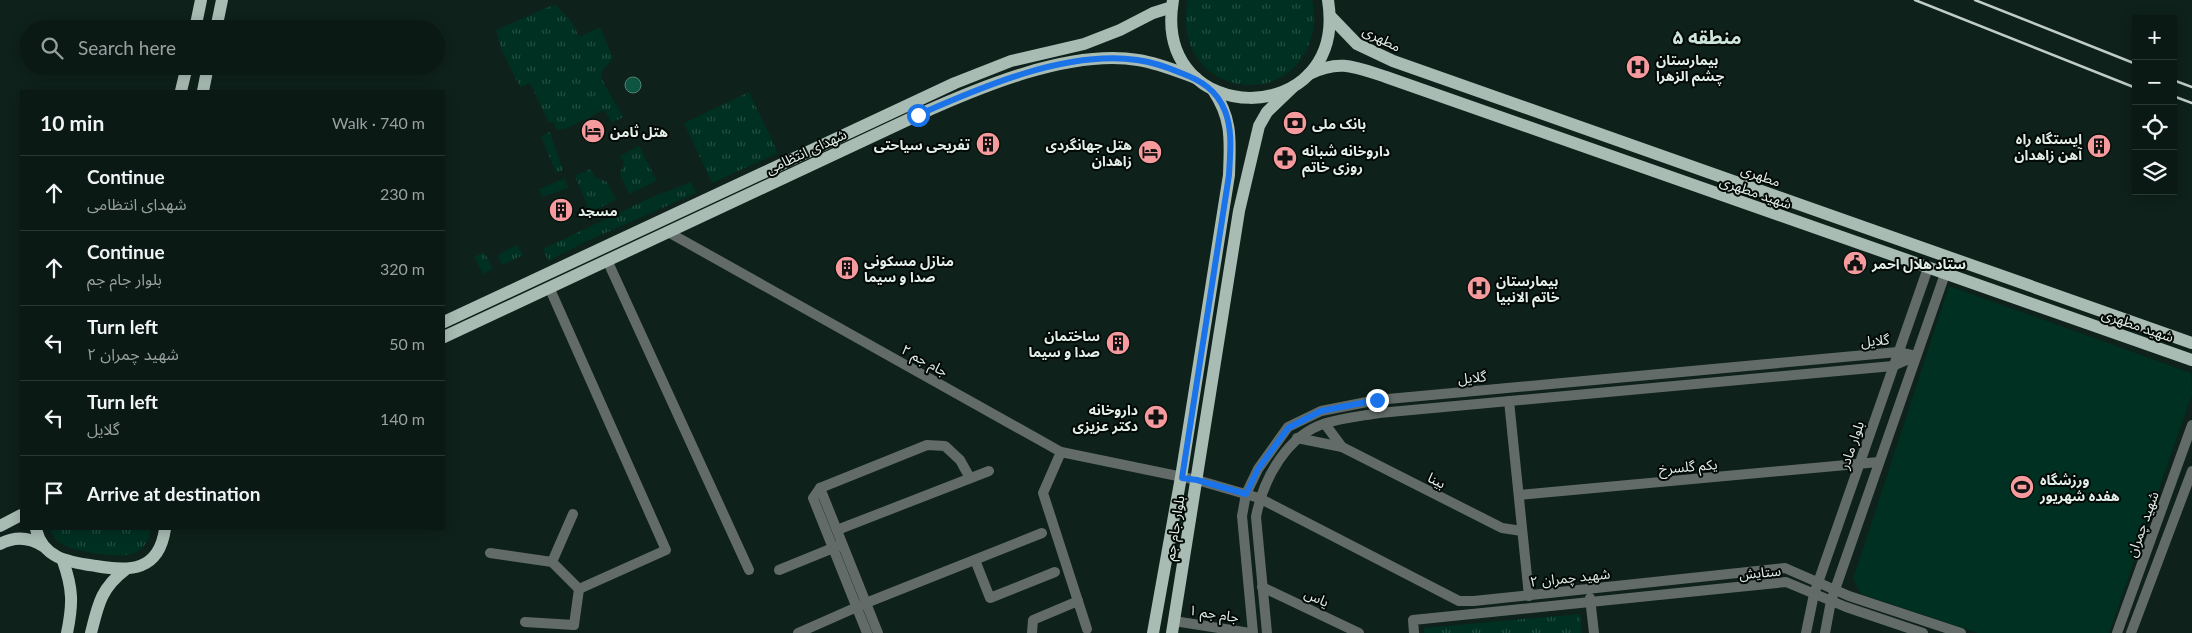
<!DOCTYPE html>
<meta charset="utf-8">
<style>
:root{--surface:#0a1914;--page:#13221d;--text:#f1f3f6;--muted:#99a0a0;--line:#2a3834}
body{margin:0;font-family:Lato,"Noto Sans Arabic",sans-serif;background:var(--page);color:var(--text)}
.controls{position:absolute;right:15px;top:15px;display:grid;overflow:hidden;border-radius:0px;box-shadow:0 2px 12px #0003}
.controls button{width:45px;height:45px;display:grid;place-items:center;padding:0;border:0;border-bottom:1px solid var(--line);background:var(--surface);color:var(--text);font:25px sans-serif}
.stop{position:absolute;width:15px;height:15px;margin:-11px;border:4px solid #1a73e8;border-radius:50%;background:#fff}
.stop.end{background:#1a73e8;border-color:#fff;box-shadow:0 1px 5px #0008}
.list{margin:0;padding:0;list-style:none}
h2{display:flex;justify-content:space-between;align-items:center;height:65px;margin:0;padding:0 20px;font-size:21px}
h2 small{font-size:16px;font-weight:400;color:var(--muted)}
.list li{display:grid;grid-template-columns:32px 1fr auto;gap:15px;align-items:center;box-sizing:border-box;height:75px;padding:0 20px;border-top:1px solid var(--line)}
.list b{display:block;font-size:19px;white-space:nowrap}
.list p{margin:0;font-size:16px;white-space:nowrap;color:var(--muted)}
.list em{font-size:16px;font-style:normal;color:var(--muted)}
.icon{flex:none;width:28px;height:28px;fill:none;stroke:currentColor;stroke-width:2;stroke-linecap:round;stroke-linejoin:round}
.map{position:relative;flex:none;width:2192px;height:633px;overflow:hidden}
.search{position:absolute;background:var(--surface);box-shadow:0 2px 12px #0003;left:20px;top:20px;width:425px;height:55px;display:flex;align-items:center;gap:12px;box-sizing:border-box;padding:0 18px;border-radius:28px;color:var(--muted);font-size:19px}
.panel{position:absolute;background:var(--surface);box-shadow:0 2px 12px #0003;left:20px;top:90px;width:425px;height:440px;border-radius:0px}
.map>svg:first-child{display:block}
</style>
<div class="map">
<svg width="2192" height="633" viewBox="0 0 2192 633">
<defs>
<pattern id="grass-tufts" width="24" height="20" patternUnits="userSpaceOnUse" patternTransform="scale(1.25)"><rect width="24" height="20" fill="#003022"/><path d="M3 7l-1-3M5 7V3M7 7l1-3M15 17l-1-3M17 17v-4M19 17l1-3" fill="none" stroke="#254e42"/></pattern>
</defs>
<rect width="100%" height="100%" fill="#0e211a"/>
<g fill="url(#grass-tufts)">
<path d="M 1188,0 L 1312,0 C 1322,41 1295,86 1250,85 C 1203,84 1178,43 1188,0 Z"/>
<polygon points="555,4 572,22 579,37 600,27 613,58 603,70 601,78 623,117 612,123 604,110 565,129 557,130 554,122 549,123 530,83 520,87 502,51 496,30"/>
<polygon points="749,92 778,153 712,183 684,123"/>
<polygon points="550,132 563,170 556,173 541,136"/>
<polygon points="639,146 657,181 629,194 620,174 624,162 620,156"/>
<polygon points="590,169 595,177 607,182 616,200 590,212 575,176"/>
<polygon points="565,178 568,188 542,197 539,189"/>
<polygon points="691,182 696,193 585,242 548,261 543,249 650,198"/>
<polygon points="517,245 523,255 502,265 498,257 499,254"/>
<polygon points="484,252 493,269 483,274 474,257"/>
<path d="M 50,529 L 151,529 C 149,539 145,549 134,553 C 122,559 73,552 62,544 C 56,541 52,535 50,529 Z"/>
<polygon points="1580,614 1582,633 1424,633 1424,628"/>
</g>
<polygon fill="#003022" points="1949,286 2191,373 2192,394 2109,633 1978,633 1861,594 1853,579"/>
<circle fill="#0d5540" stroke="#4d8372" cx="633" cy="85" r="8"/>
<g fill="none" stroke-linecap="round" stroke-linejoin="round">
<g stroke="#626b67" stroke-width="10">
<polyline points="668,232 1061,452 1197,480 1259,498 1459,601 1474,601 1785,568 1849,596 1961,633"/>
<polyline points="607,260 749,570"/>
<polyline points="549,287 666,550 579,589"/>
<polyline points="1509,401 1529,596"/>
<polyline points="1325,424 1342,447"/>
<polyline points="1297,438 1342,447 1502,528 1522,531"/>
<polyline points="1061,452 1043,493 1087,629"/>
<polyline points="820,488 878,633"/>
<polyline points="1519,495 1879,462"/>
<polyline points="837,530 989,471"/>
<polyline points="490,553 552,562 579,589"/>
<polyline points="975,560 990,598 1055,572"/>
<polyline points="552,562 573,514"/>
<polyline points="779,570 838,546"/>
<polyline points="1262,587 1359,633"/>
<polyline points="1590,598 1594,633"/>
<polyline points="1174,621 1250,633"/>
<polyline points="525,622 574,625 579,589"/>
<polyline points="798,633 866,603 1042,533"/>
<polyline points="867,633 813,498 820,488 927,445 945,446 960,460 970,478"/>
<polyline points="1032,633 1033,620 1078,601"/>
<polyline points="1253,633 1242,516 1246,494 1258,469 1288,427 1321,411 1377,400 1898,352 1916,356"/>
<path d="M 1267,633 L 1256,517 C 1263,479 1287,435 1326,423 C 1343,418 1362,416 1379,413 L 1893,366 L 1916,356"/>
<polyline points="1414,633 1413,620 1786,582 1846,607 1923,633"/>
<polyline points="1806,633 1814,594 1928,268"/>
<polyline points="1825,633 1831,601 1945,274"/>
<polyline points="2117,633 2192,425"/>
<polyline points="2131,633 2192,471"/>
</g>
<g stroke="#a9bcb4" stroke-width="12">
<path d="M 1173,0 C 1151,130 1349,131 1328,0"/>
<polyline points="1331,17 1357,44 1393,61 2192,343"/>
<polyline points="195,29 201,0"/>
<polyline points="216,29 222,0"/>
<path d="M 1309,74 C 1340,59 1355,67 1386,77 L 2192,360"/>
<polyline points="181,91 187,66"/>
<polyline points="203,91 208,66"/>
<polyline points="444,322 955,83 1011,61 1084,44 1120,30 1153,13 1172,7"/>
<path d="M 444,337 L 918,115 C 980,87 1070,49 1138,60 C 1158,63 1177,71 1196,78"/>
<polyline points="0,526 21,515"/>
<path d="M 36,529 C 43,559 69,562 96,566 C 130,572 159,571 165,529"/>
<path d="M 0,544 C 15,536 29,537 43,546"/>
<path d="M 63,561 C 73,589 73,604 67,633"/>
<path d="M 91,633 C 98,605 101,588 125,570"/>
<path d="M 1153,633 L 1181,477 L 1229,175 C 1230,141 1233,120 1213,90"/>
<polyline points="1172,633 1239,211 1259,126 1267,112 1293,87"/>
</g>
<g stroke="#c0cdc6" stroke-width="2.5">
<polyline points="1915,0 2136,88"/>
<polyline points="1975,0 2136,64"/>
<polyline points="2173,80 2192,87"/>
<polyline points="2173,96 2192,103"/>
</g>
</g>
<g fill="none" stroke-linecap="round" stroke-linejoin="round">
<path stroke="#1a73e8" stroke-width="6" d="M 918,115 C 981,87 1067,50 1137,60 C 1152,62 1167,67 1181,73 C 1200,80 1217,90 1225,111 C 1233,131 1230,154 1229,175 L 1182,478 L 1197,480 L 1246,494 L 1258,469 L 1288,428 L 1321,411 L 1377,400"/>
</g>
<defs>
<g id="hospital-disc" transform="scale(1.25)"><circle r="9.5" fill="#f59b9e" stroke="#030906"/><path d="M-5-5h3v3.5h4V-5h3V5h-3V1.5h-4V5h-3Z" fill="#111"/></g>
<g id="bank-disc" transform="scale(1.25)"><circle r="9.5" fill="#f59b9e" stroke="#030906"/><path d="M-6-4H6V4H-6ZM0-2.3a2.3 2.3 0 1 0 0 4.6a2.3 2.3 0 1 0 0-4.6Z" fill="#111"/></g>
<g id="hotel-disc" transform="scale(1.25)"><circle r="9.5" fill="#f59b9e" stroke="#030906"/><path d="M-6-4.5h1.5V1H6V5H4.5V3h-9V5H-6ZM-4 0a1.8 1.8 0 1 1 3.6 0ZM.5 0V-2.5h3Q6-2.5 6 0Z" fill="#111"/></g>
<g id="building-disc" transform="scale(1.25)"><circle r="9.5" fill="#f59b9e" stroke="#030906"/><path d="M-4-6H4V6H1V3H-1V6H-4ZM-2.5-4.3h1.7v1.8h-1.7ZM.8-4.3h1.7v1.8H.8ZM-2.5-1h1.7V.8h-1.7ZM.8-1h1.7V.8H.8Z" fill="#111"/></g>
<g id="pharmacy-disc" transform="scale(1.25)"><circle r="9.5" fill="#f59b9e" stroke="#030906"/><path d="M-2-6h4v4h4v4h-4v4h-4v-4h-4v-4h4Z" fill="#111"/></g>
<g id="civic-disc" transform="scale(1.25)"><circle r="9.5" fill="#f59b9e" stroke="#030906"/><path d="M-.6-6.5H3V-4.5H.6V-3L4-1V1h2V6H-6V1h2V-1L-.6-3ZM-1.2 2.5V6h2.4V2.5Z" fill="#111"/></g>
<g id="stadium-disc" transform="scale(1.25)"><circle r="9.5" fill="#f59b9e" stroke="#030906"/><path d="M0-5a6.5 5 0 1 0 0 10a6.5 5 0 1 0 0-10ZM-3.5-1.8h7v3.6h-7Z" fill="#111"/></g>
</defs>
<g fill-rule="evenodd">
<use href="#hospital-disc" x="1638" y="67"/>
<use href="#bank-disc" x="1295" y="123"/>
<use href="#hotel-disc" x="593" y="131"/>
<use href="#building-disc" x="988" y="144"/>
<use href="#building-disc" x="2099" y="146"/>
<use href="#hotel-disc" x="1150" y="152"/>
<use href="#pharmacy-disc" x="1285" y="158"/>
<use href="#building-disc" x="561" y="210"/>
<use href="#civic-disc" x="1855" y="263"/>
<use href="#building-disc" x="847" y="268"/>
<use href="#hospital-disc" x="1479" y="288"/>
<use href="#building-disc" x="1118" y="343"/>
<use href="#pharmacy-disc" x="1156" y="417"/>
<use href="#stadium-disc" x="2022" y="487"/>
</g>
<g text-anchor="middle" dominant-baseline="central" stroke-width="4" stroke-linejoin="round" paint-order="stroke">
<g font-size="14" fill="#e2eee8" stroke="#030906">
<text transform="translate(1382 38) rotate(27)">مطهری</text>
<text transform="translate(806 151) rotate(-25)">شهدای انتظامی</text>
<text transform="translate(1761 175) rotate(19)">مطهری</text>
<text transform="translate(1756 192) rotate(19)">شهید مطهری</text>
<text transform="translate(2138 325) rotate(19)">شهید مطهری</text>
<text transform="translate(1875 340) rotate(-5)">گلایل</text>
<text transform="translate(925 360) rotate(29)">جام جم ۲</text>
<text transform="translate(1472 377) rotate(-5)">گلایل</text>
<text transform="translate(1851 445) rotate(-71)">بلوار مادر</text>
<text transform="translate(1688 466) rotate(-5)">یکم گلسرخ</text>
<text transform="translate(1437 480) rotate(27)">بینا</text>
<text transform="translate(2142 524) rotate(-70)">شهید چمران</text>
<text transform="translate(1174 528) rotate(-81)">بلوار جام جم</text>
<text transform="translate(1760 572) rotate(-5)">ستایش</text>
<text transform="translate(1570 577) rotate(-6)">شهید چمران ۲</text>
<text transform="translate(1317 597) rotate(25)">یاس</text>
<text transform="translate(1214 613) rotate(9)">جام جم ۱</text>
</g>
<g font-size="14" font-weight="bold" fill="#e2eee8" stroke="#030906" text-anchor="start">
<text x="1656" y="59">بیمارستان<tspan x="1656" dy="16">چشم الزهرا</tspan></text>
<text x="1312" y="123">بانک ملی</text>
<text x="610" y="131">هتل ثامن</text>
<text x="2082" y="138" text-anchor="end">ایستگاه راه<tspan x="2082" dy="16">آهن زاهدان</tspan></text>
<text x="970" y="144" text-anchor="end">تفریحی سیاحتی</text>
<text x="1132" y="144" text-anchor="end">هتل جهانگردی<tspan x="1132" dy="16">زاهدان</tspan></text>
<text x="1302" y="150">داروخانه شبانه<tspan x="1302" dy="16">روزی خاتم</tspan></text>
<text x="578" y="210">مسجد</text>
<text x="864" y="260">منازل مسکونی<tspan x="864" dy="16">صدا و سیما</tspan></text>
<text x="1872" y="263">ستاد هلال احمر</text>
<text x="1496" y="280">بیمارستان<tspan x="1496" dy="16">خاتم الانبیا</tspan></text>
<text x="1100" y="335" text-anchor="end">ساختمان<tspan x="1100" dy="16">صدا و سیما</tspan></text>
<text x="1138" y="409" text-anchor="end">داروخانه<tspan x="1138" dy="16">دکتر عزیزی</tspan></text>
<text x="2040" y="479">ورزشگاه<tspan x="2040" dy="16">هفده شهریور</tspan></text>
</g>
<g font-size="19" font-weight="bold" fill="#cde5da" stroke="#030906">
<text x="1707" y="36">منطقه ۵</text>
</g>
</g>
</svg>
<div class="controls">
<button>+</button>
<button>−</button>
<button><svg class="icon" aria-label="locate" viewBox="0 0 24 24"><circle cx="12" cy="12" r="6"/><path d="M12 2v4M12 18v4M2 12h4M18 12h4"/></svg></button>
<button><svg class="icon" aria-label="layers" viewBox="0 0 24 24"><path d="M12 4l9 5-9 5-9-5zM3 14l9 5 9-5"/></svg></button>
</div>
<div class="stop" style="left:918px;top:115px"></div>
<div class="stop end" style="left:1377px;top:400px"></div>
<div class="search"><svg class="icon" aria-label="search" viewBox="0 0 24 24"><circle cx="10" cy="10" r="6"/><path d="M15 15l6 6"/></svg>Search here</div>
<section class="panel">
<h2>10 min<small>Walk · 740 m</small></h2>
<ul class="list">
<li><svg class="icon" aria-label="ahead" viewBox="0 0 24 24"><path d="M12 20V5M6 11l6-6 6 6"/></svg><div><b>Continue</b><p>شهدای انتظامی</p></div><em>230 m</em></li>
<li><svg class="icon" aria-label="ahead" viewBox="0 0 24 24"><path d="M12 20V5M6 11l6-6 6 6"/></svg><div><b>Continue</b><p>بلوار جام جم</p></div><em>320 m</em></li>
<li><svg class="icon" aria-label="left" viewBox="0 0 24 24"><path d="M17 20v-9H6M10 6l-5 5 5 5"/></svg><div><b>Turn left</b><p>شهید چمران ۲</p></div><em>50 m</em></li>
<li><svg class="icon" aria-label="left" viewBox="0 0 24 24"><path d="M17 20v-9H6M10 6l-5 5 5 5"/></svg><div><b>Turn left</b><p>گلایل</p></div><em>140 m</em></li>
<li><svg class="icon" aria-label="arrive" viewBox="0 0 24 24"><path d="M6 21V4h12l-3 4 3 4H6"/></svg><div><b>Arrive at destination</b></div></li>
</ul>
</section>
</div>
